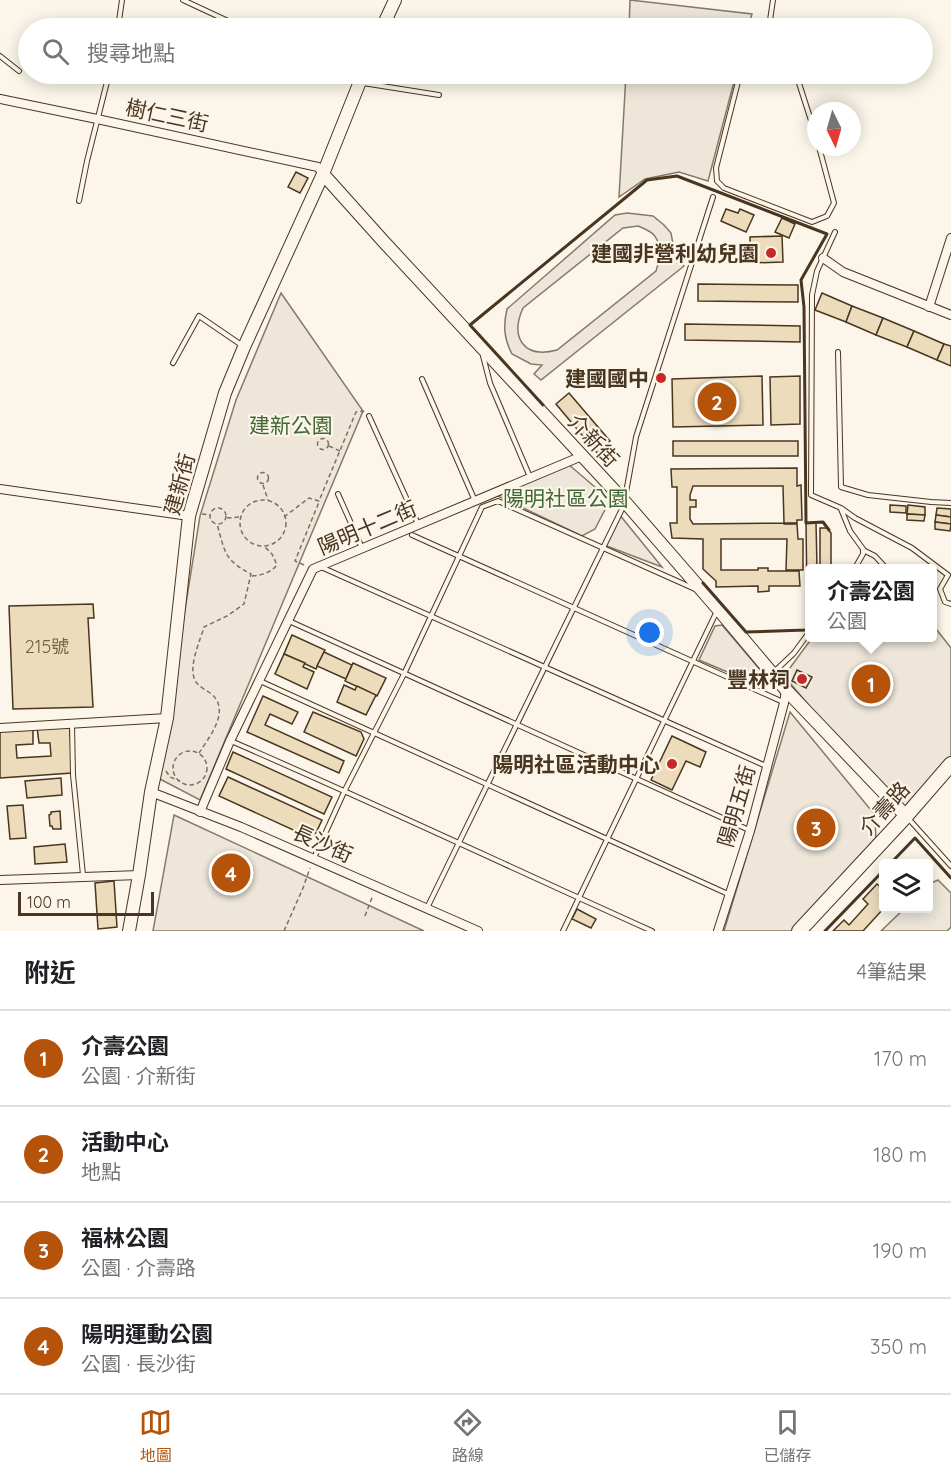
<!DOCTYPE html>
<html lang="zh-TW">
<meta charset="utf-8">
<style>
:root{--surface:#fff;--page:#f2f2f2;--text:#202124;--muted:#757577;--line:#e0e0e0;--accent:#b45309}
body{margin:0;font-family:Quicksand,"Noto Sans TC",sans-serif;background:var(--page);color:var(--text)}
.controls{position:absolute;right:18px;bottom:18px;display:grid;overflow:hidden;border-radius:6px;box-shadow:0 3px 15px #0003}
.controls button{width:54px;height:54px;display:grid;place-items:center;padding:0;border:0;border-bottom:2px solid var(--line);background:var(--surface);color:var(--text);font:30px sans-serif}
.compass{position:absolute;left:807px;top:102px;width:54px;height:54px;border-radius:50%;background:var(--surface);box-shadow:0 3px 15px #0003;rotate:175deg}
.scale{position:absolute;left:18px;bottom:15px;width:136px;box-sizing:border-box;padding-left:6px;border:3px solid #4a3520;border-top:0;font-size:16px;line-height:21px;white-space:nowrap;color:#4a3520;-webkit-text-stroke:4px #fbf6e9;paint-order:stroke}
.you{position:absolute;left:650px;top:633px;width:21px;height:21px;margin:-15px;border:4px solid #fff;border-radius:50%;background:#1a73e8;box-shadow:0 0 0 9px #1a73e833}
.badge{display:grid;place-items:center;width:39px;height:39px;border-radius:50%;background:var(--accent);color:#fff;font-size:20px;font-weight:700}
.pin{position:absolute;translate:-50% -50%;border:3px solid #fff;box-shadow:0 2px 6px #0006}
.popup{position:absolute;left:805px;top:564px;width:132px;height:78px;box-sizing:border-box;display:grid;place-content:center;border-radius:6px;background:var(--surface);filter:drop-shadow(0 2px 4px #0005);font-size:20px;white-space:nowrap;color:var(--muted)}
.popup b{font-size:22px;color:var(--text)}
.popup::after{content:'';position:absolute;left:50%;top:100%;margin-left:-12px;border:12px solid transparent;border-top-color:var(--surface)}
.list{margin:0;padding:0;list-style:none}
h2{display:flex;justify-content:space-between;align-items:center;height:78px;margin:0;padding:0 24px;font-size:26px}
h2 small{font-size:20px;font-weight:400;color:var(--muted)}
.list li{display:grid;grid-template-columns:39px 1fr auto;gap:18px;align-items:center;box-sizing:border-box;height:96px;padding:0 24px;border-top:2px solid var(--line)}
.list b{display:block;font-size:22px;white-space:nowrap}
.list p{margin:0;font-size:20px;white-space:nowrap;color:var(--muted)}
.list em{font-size:20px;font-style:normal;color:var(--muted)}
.icon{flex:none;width:33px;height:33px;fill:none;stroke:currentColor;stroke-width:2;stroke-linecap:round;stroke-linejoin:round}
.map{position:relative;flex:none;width:951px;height:931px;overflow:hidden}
.search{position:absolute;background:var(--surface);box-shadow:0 3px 15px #0003;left:18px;right:18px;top:18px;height:66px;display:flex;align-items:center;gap:15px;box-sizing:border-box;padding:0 21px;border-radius:33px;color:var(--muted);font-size:22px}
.sheet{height:462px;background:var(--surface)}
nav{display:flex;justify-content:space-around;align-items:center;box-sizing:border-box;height:84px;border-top:2px solid var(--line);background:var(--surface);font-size:16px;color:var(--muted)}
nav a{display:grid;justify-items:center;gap:3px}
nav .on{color:var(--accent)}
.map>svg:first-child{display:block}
</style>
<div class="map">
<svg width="951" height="931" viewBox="0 0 951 931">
<rect width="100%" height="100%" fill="#fbf6e9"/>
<g fill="#ede6d9" stroke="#887966" stroke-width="1.5" fill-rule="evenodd">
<polygon points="630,0 752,14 748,28 629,28"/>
<polygon points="626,74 736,74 708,181 679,172 645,179 619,197"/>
<path d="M 627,213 L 653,216 L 664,225 L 671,233 L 675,255 L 684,266 L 541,380 L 534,374 L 542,365 L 531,364 L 512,354 C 504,339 503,326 507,309 L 615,215 ZM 638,226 C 655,233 655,234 662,251 L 656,271 L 557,350 C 523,359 510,337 523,308 L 623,228 Z"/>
<polygon points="281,293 363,411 200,800 158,778 200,516 236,400"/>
<polygon points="568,464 610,500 595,529 582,536 498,496"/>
<polygon points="619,514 662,567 604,545"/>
<polygon points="722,625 768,679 763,687 699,660 715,626"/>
<polygon points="933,625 951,648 951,759 902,815 784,676 812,638 932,638"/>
<polygon points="790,712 875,815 876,841 794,931 724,931"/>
<polygon points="174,815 424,931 153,931"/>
<polygon points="938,880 951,893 951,927 947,931 881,931 904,909 928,908 929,884"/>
</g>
<g fill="#ecdcbc" stroke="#4a3520" stroke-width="1.5">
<polygon points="296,172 308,178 300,193 288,187"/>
<polygon points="726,209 738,213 740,209 754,215 746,232 721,221"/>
<polygon points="782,218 795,224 789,238 775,232"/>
<polygon points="782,236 783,262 750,263 750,237"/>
<polygon points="698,284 798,285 798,302 698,301"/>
<polygon points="822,293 852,306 846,322 815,310"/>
<polygon points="852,306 883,318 876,335 846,322"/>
<polygon points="883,318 914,331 907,347 876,335"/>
<polygon points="685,324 800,326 800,342 685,340"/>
<polygon points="914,331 944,344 937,360 907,347"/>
<polygon points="944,344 951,346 951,366 937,360"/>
<polygon points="762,376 763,425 673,427 672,379"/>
<polygon points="800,376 800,424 771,425 770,377"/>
<polygon points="569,393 610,441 597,453 556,404"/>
<rect x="673" y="441" width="125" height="15"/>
<polygon points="797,468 797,486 801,485 802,520 797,520 797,523 784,523 783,486 693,486 690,495 690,500 696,500 696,507 690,507 690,519 693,524 783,523 784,524 797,524 798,539 803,539 803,570 786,570 787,539 721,539 721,570 758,570 758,568 768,568 768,571 799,571 800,586 769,586 769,591 758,592 758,586 716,587 716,581 703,569 703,539 672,538 670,523 677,523 677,487 672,487 671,469"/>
<polygon points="890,505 906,506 906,513 890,512"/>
<polygon points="908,505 925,507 925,515 907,514"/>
<polygon points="937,508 951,509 951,517 936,515"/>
<polygon points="907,514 925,515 924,521 907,520"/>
<polygon points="936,515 951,517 951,524 935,522"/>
<polygon points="816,522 817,568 810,568 810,597 807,597 806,523"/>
<polygon points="935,522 951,524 950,531 935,529"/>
<polygon points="820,528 827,528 831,533 831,568 820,568"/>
<polygon points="93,604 94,618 88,618 93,707 13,709 9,606"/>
<polygon points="292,635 325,650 316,669 284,654"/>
<polygon points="324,652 352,665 346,679 317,666"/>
<polygon points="284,654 305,663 303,667 314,672 307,689 275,674"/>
<polygon points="353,663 386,678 377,696 345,681"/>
<polygon points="797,670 812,677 806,688 792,681"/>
<polygon points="344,685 355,690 357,686 376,695 366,715 337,702"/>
<polygon points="263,696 298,712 292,724 270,714 265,725 344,761 339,773 247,732"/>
<polygon points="313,712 361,732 364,739 356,756 304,732"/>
<polygon points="37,727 67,727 70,729 72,773 0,778 0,730 33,728 33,744 16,745 17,758 51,756 50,743 39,743"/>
<polygon points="672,736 706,752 700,767 686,761 672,790 651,780"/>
<polygon points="233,752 332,797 324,814 226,769"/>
<polygon points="228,777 322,820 313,839 219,796"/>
<polygon points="61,778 62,795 27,798 25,781"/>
<polygon points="23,805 26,838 10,839 7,806"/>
<polygon points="60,811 61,829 53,829 52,826 50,826 49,815 51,814 51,812"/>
<polygon points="65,844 67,862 35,864 34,847"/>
<polygon points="114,881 117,927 98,929 95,883"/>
<polygon points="877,884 884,890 884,908 863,931 833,931 844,920 849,925 868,904 863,899"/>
<polygon points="577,909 596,919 591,928 572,919"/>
</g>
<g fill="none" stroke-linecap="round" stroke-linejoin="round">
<g stroke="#4a3520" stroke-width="6">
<g id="lane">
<polyline points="183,0 243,28"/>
<polyline points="769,27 773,0"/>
<polyline points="118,28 122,0"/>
<polyline points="754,28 758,25 770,28"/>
<polyline points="0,56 19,71"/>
<polyline points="740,74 716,168 717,181 724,188 812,222 827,216 834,203 819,147"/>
<polyline points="796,74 816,136"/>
<polyline points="363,83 439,95"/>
<polyline points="79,201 87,161 109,74"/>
<polyline points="835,232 817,271 812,295 811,495 841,508 855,518 912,548 948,575 940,589 945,602 951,604"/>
<polyline points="838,352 841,487 868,495 931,502 951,503"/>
<polyline points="483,356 490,383 530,477"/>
<polyline points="173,363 199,316 243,346"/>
<polyline points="422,379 475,501"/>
<polyline points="369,416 418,524"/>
<polyline points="338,494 362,548"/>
<polyline points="625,498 636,437 713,197"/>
<polyline points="841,509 850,531 863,549 863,554 855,568"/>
<polyline points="412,535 783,702"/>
<polyline points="863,550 875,556 886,568"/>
<polyline points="321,567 766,766"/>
<polyline points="289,621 749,830"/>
<polyline points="775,671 794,653 810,631"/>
<polyline points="260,681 728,894"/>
<polyline points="72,724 73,775 83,875"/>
<path d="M 231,741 C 372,802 512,868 652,931"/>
<polyline points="907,817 951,866"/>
<polyline points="314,858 345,790 404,674 482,507 498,501 695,589"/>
<polyline points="427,908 624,505"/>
<polyline points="563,931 716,613"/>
</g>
</g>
<g stroke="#4a3520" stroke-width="10">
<g id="street">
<polyline points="0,99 97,119 318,167 323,174"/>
<polyline points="823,258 843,272 951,315"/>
<polyline points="929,307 951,238"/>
<polyline points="0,489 189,516"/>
<polyline points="0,728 167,718"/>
<polyline points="151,792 241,827 478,931"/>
<polyline points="200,812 230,741 313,569 582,456"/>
<polyline points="0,880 139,875"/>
<polyline points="718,931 750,831 784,703 786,690"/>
</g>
</g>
<g stroke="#4a3520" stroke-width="14">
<g id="secondary">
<polyline points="382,28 395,0"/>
<polyline points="323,174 384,242 625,502 718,609 786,690 906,816"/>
<polyline points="129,931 139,875 151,792 167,718 189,516 225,393 244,347 323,174 363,74"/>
</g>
</g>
<g stroke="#4a3520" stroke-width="16">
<polyline id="primary" points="799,931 906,816 951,764"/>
</g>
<g stroke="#7f6f5c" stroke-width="1.5" stroke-dasharray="4.5 3" stroke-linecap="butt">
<circle cx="323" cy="444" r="5.5"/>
<polyline points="329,446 340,451"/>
<circle cx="263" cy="478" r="5.5"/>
<polyline points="263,485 268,500"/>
<circle cx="263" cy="523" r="23"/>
<circle cx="218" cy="516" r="8"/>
<polyline points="202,514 210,515"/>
<polyline points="284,517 309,498 319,501 356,412 363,411 364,412"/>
<polyline points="227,518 240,517"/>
<polyline points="304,565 295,561 319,502"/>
<path d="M 252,576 C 263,575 270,573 277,565 L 272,554 L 264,546"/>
<circle cx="190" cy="768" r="17"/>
<path d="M 199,753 C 208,739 227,716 216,699 C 211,691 198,688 195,680 C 188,667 200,641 204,627 L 227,616 L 244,604 L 251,574 C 224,560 225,552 217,524"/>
<polyline points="166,771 170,777 180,781"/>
<polyline points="365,916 373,895"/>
<polyline points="284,931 303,888 310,868"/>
</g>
<use href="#lane" stroke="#fbf6e9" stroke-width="4"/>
<use href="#street" stroke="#fbf6e9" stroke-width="8"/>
<use href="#secondary" stroke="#fbf6e9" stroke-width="12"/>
<use href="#primary" stroke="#fbf6e9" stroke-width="14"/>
<g stroke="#4a3520" stroke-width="3">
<polyline points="543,405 470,325 647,180 677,176 827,234 801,280 804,307 806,523 823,522 829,530"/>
<polyline points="703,583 746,632 806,630 810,625"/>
<polyline points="890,864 915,838 951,878"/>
<polyline points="825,931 884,870"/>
</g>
</g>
<g fill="#c62828" stroke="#fbf6e9" stroke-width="2">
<circle cx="771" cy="253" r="6"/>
<circle cx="661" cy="378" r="6"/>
<circle cx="802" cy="679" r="6"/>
<circle cx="672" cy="764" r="6"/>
</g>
<g text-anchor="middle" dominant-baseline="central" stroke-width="4.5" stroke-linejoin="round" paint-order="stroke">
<g font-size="18" fill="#725f47">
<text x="47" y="646">215號</text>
</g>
<g font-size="21" fill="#4a3520" stroke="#fbf6e9">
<text transform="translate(167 115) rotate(12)">樹仁三街</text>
<text transform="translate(594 440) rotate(47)">介新街</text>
<text transform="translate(179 484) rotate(-75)">建新街</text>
<text transform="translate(367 527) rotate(-23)">陽明十二街</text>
<text transform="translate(736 806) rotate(-74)">陽明五街</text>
<text transform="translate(884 808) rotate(-48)">介壽路</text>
<text transform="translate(323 843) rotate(24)">長沙街</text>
</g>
<g font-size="21" font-weight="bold" fill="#4a3520" stroke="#fbf6e9" text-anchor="end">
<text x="759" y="253">建國非營利幼兒園</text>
<text x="649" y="378">建國國中</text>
<text x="790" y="679">豐林祠</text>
<text x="660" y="764">陽明社區活動中心</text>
</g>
<g font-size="21" fill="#436837" stroke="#fbf6e9">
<text x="291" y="425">建新公園</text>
<text x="566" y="498">陽明社區公園</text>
</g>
</g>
</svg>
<div class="controls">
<button><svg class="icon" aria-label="layers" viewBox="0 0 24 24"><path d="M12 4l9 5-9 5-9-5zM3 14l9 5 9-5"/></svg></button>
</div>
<svg class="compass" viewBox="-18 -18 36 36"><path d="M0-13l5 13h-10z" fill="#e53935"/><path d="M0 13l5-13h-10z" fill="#757577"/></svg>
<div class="scale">100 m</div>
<div class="you"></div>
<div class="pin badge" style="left:871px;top:684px">1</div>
<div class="popup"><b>介壽公園</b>公園</div>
<div class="pin badge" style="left:717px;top:402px">2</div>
<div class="pin badge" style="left:816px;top:828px">3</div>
<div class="pin badge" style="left:231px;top:873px">4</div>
<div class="search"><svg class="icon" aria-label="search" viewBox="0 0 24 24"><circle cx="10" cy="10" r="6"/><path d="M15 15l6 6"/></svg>搜尋地點</div>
</div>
<section class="sheet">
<h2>附近<small>4筆結果</small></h2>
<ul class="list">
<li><span class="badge">1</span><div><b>介壽公園</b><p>公園 · 介新街</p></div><em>170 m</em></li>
<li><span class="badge">2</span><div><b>活動中心</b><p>地點</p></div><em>180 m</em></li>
<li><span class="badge">3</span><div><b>福林公園</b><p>公園 · 介壽路</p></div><em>190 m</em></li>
<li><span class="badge">4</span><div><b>陽明運動公園</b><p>公園 · 長沙街</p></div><em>350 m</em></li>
</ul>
</section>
<nav>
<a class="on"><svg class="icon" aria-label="map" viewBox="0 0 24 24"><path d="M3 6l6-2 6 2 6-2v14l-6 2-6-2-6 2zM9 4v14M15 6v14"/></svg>地圖</a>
<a><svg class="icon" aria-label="directions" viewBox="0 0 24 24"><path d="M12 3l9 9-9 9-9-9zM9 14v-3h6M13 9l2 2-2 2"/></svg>路線</a>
<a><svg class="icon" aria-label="saved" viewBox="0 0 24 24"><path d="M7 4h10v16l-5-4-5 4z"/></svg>已儲存</a>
</nav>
